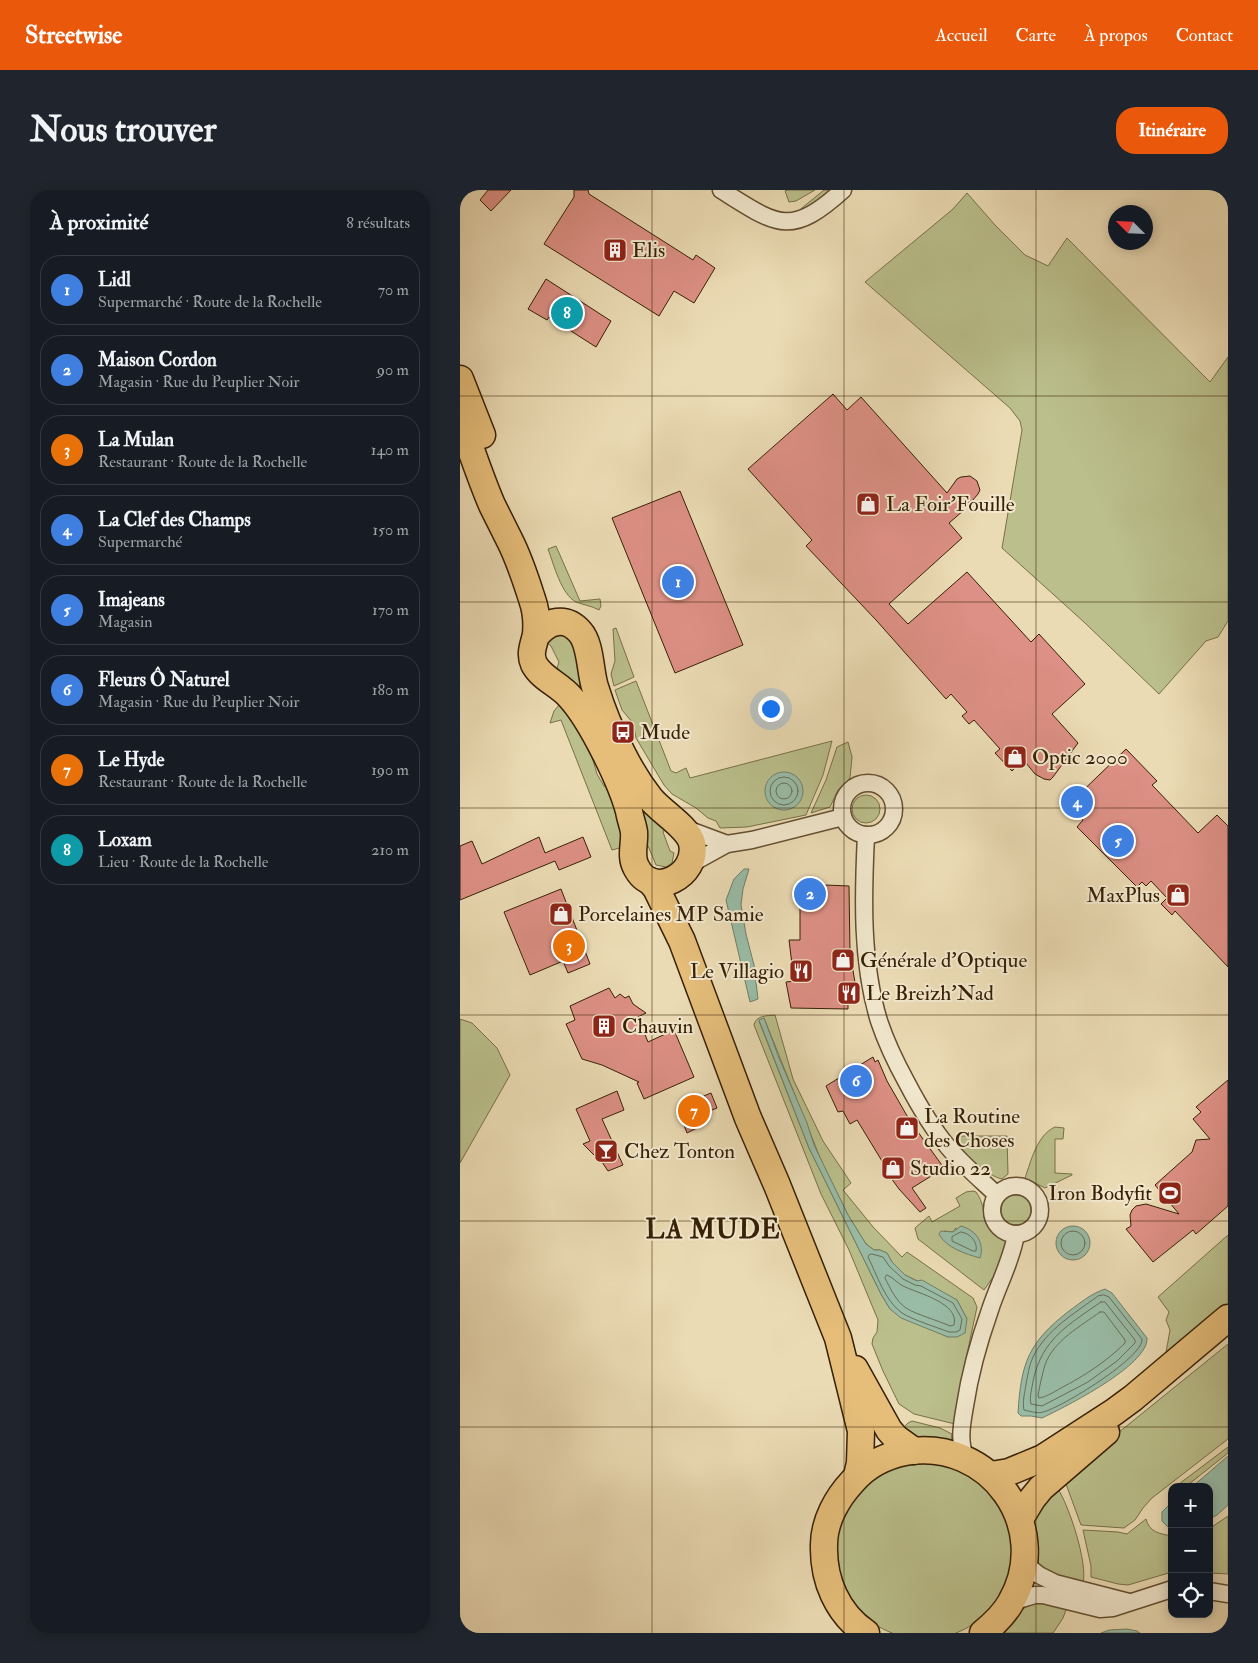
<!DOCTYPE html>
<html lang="fr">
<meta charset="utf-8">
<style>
:root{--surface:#171b24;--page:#20242c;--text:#f1f3f6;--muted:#9ea1a6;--line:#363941;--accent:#ea580c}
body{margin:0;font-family:"IM FELL Double Pica",serif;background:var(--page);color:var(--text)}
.controls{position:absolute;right:15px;bottom:15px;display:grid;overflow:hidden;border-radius:10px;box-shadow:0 2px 12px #0003}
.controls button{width:45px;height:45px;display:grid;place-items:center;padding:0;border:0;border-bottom:1px solid var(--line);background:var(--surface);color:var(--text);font:25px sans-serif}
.compass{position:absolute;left:648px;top:15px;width:45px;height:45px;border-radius:50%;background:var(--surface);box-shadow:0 2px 12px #0003;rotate:294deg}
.you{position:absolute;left:310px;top:518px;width:18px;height:18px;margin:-12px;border:4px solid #fff;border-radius:50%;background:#1a73e8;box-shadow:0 0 0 8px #1a73e833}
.badge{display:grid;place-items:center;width:32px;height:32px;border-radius:50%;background:var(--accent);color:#fff;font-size:16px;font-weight:700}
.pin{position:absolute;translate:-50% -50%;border:2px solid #fff;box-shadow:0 1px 5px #0006}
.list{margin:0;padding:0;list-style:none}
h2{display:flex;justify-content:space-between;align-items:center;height:65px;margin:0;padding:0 20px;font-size:21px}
h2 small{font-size:16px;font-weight:400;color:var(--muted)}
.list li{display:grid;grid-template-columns:32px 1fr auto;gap:15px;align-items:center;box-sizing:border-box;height:70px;margin:0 10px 10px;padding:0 10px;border:1px solid var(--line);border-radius:20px}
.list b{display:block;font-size:19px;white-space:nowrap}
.list p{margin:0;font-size:16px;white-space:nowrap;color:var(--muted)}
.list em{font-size:16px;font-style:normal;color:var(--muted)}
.icon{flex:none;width:28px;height:28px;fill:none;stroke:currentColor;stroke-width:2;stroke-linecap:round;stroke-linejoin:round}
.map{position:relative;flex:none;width:768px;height:1443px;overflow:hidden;border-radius:20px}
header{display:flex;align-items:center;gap:30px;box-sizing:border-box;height:70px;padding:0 25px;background:var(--accent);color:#fff}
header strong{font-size:24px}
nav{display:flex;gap:28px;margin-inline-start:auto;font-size:18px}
.intro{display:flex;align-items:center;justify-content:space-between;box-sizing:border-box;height:120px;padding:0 30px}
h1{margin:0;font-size:35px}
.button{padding:12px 22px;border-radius:20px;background:var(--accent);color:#fff;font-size:18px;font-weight:700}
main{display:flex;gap:30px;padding:0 30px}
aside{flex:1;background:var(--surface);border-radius:20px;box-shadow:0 2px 12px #0003}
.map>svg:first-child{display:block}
</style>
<header>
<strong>Streetwise</strong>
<nav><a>Accueil</a><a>Carte</a><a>À propos</a><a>Contact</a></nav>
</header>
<div class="intro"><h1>Nous trouver</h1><a class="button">Itinéraire</a></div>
<main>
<aside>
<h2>À proximité<small>8 résultats</small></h2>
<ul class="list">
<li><span class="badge" style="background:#3f7fe0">1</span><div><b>Lidl</b><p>Supermarché · Route de la Rochelle</p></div><em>70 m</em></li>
<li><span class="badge" style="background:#3f7fe0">2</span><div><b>Maison Cordon</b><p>Magasin · Rue du Peuplier Noir</p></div><em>90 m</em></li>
<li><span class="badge" style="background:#e8710a">3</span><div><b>La Mulan</b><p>Restaurant · Route de la Rochelle</p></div><em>140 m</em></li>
<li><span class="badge" style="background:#3f7fe0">4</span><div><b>La Clef des Champs</b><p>Supermarché</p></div><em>150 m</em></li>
<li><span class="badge" style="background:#3f7fe0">5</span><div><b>Imajeans</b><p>Magasin</p></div><em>170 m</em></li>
<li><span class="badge" style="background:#3f7fe0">6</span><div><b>Fleurs Ô Naturel</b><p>Magasin · Rue du Peuplier Noir</p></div><em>180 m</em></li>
<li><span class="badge" style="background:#e8710a">7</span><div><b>Le Hyde</b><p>Restaurant · Route de la Rochelle</p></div><em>190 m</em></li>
<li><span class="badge" style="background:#0f9aa8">8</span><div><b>Loxam</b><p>Lieu · Route de la Rochelle</p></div><em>210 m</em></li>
</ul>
</aside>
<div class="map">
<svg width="768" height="1443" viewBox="0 0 768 1443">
<rect width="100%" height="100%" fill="#ebdbb4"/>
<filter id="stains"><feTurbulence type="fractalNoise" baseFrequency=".004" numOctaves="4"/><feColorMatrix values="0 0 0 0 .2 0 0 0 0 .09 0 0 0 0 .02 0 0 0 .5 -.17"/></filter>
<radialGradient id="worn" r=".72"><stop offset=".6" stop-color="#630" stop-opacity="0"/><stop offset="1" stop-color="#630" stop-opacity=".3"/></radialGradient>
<g fill="#babf8b" stroke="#787048" fill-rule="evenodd">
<polygon points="328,0 355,0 336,11 329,12 325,1"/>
<polygon points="364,0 374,0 347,18 337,22"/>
<polygon points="507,3 535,35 565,65 588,76 607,48 750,192 768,167 768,431 758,447 746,451 699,504 625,433 542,358 562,240 560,231 550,218 405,92 493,19"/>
<path d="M 96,356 L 120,411 L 140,409 L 141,416 L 139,420 C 132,416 124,415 116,412 C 101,404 94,375 88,359 Z"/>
<polygon points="156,438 174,487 154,496 151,484 155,471 153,439"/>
<polygon points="98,443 109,448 119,471 125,494 112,497 97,478 99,472 91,456 87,453 89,449"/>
<polygon points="176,491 211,581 216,583 226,578 230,588 372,551 363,585 346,625 287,637 260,638 256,631 248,628 236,618 212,604 204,595 176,548 173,533 162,520 155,500"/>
<polygon points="99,515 117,538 132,567 137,584 144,596 150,600 166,630 163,657 152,660 101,530 90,533 94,521"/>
<polygon points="388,552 392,567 390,588 378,600 370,617 351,623 366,590 377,557"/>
<circle cx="406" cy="619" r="14"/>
<polygon points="189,618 205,638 203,642 210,661 214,663 212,673 206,677 196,675 181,639 176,623"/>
<path d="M 315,825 L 333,889 L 363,951 L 391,993 L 383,1000 L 414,1038 L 442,1067 L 447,1062 L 513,1108 L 517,1117 L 504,1178 L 495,1234 L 454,1224 L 439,1214 L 423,1181 L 412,1154 L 413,1148 L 417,1142 L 418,1130 L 389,1060 L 361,1004 L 294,835 C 296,825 307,826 315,825 ZM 304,828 L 363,975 L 388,1025 L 406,1054 L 414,1060 L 420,1060 L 427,1063 L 432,1072 L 445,1085 L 497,1110 L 507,1129 L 488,1147 L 430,1119 L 421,1104 L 349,958 L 299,831 Z"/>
<polygon points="0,829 12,833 37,858 50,885 0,973"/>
<path d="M 595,937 L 604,938 L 603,949 L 595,949 L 595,983 L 612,984 L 612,985 L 585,998 L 565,988 C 571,971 577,945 595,937 Z"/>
<path d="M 496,946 L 547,946 L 548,984 L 542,989 C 527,986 499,962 496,946 Z"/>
<path d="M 513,1001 L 516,1002 C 530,1021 518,1043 547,1051 L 536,1083 L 524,1100 L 458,1049 L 455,1038 L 469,1026 L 472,1032 L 500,1016 L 496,1008 L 506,1002 ZM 496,1038 L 496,1059 L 484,1041 L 493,1042 Z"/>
<circle cx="556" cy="1020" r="15"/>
<polygon points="768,1045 768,1115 705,1168 710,1140 706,1130 709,1122 698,1107"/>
<polygon points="768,1154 768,1249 692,1308 683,1318 675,1330 664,1338 621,1335 606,1294 653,1247"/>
<path d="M 452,1231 L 480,1238 L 492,1244 L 491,1252 C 474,1250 456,1250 443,1238 L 448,1233 Z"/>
<polygon points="768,1257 768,1263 729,1294 725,1297 715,1297"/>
<circle cx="464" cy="1360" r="89"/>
<path d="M 598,1299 C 609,1316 628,1373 623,1393 L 579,1379 L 574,1333 L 578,1319 Z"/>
<polygon points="768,1326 768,1384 749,1383 749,1339"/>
<path d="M 686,1329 C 689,1342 700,1344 712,1346 L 712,1382 L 668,1395 L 658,1394 L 631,1387 L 631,1376 L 623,1340 L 658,1342 L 667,1344 Z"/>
<polygon points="581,1411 607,1417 603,1428 593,1443 544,1443 562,1419"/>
</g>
<g fill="#99bca7" stroke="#727e66">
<circle cx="324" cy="601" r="19"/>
<polygon points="284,679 289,679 283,699 281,715 286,744 294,775 298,809 290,812 266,710 274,689"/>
<polygon points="304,828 319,868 347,933 354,955 388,1025 406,1054 414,1060 420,1060 427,1063 432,1072 445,1085 457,1091 462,1090 497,1110 507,1129 505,1143 497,1147 488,1147 441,1128 430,1119 421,1104 349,958 299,830"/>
<circle cx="613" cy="1053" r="17"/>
<path d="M 501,1036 C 516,1040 525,1053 520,1068 C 506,1064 486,1058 479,1044 L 481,1041 L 493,1042 Z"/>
<path d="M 645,1099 L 652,1103 L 687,1148 C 689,1175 605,1217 582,1228 L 571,1226 L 561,1226 L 558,1223 C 561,1172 569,1152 609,1121 C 620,1113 632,1103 645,1099 Z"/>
<polygon points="768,1266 768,1315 757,1325 749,1329 749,1297 732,1297"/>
<polygon points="712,1312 712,1337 708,1337 702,1331 702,1322"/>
<polygon points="667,1439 677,1441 680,1443 641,1443 649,1440"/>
</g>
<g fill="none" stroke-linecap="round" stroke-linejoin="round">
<g stroke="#686e56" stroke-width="1">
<circle cx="324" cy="601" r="14"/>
<circle cx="324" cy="601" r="8"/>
<circle cx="613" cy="1053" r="12"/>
<path d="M 501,1042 C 510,1043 518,1052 516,1061 L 513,1061 L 492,1051 L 492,1047 Z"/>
<path d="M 412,1064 L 423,1067 L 429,1076 L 443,1089 L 455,1095 L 461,1096 L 493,1113 L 502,1129 L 500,1140 L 496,1142 L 489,1142 C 476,1137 453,1130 442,1123 C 425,1111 417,1085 408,1067 L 409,1065 Z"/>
<path d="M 427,1085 C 433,1087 437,1093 443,1096 C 457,1103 500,1113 494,1135 L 490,1136 C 477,1130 457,1125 446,1118 C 436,1111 430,1098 425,1088 Z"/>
<path d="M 644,1105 L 649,1107 L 682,1149 C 684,1167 601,1218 583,1222 C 578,1224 569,1221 564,1220 C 562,1212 565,1202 566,1194 C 568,1185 569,1175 573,1167 C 586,1140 615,1123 638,1106 Z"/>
<path d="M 641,1112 L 645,1112 L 675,1150 L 675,1153 L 657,1171 L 628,1192 L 582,1216 L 571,1214 C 569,1207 572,1199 573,1191 C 582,1149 608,1135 641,1112 Z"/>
<path d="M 640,1122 L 644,1122 L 665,1150 L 665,1153 C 646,1172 624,1186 601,1198 C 594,1202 586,1207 579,1208 L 578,1205 C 580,1195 582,1185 585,1175 C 593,1151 621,1136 640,1122 Z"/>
</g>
</g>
<g fill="#dd9085" stroke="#372005">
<polygon points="28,0 51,0 31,21 20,10"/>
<polygon points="114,0 128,0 129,4 233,70 236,65 255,78 234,113 214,101 199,126 84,54 114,7"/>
<polygon points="86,89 151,131 136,157 89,127 87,130 68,119"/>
<polygon points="373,204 387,220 401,207 487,303 497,289 501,287 510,286 517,291 520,300 518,304 512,311 498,315 503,321 489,333 502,348 429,414 448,434 507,382 571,452 579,444 625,494 592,524 618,553 593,587 590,590 584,589 575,584 566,573 558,579 556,577 552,581 535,563 540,559 514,530 509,534 502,526 507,522 491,504 486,509 416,430 346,356 352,350 288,279"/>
<polygon points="220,301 283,455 215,483 152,328"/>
<polygon points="666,559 697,591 692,595 738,643 757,625 768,636 768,777 715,721 712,725 701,714 707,708 691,691 686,696 682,692 677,697 617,637 623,630 608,615"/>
<polygon points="79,647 85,663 123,647 131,667 99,680 95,671 0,710 0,656 12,651 22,674"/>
<polygon points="340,694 389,696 390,762 398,811 388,811 388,819 331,818 326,792 334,791 329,750 340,750"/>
<polygon points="101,699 130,774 108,783 103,771 70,785 44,722"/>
<polygon points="149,798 155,808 160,804 165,808 169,806 173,814 186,823 178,827 188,852 214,840 234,887 184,909 177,893 179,892 142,875 122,869 106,834 115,830 110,816"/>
<polygon points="413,867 415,872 418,870 427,891 450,931 484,978 452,998 466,1018 460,1022 439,999 423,977 425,976 397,930 390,934 383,921 378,922 366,896"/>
<polygon points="768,890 768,1016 736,1044 733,1040 693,1072 666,1039 671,1036 670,1025 672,1020 676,1016 686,1014 719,1024 695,995 732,962 736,950 750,949 733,929 741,922 736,917"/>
<polygon points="157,901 164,920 142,929 163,975 148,981 138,966 136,967 123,954 130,951 116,919"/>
<polygon points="251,903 257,918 242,924 243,928 235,931 237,938 227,943 217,917"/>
</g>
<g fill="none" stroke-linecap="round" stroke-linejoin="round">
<g stroke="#644f31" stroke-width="19">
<g id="minor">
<path d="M 261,0 C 317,35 330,48 383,0"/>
<circle cx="408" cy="619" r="26"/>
<polyline points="224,638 267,654"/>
<path d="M 406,645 C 403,706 401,772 419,831 C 426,852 436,873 447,893 C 459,916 472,938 488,957 C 503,975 521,990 537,1005"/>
<polyline points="229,675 267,654 292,650 383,627"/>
<circle cx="556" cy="1020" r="24"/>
<path d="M 506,1269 C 498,1251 502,1234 505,1216 C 510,1183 519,1151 530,1120 C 538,1095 552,1070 556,1044"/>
<polyline points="564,1373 579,1385 595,1393 669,1412"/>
<polyline points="749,1401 768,1404"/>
<polyline points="551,1412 575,1405 583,1405 640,1419 653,1418 712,1399"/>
</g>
</g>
<g stroke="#372005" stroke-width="29">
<g id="primary">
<polyline points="0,189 22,245"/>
<path d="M 0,228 C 10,257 20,287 32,315 C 38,327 44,339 50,351 C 59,369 66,390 72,409 C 76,420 77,433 76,444 C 74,455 69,463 74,474 C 81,488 100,495 110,507 C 131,530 161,591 169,621 C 170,628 173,635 174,642 C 175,654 170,666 176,677 C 192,710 239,686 232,653 C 228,637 201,622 190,608 C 179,594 170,579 162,563 C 151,542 142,520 135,497 C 130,482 131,454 120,442 C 106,426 88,430 76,446"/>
<polyline points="190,691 196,698 222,751 288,928 317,995 378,1148 401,1241 400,1273 397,1286"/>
<polyline points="395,1179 429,1240 436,1248 454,1261"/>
<polyline points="531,1285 549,1282 583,1268 654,1222 673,1208 768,1128"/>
<polyline points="560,1329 572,1309 581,1298 646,1242"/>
<path d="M 406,1443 C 377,1423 363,1390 364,1355 C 364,1331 377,1308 393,1291 C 406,1276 425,1266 445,1262 C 530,1247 594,1337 551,1412 C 544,1425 534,1434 523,1443"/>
</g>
</g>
<use href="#minor" stroke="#f2e8ce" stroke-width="16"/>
<use href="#primary" stroke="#e6be7a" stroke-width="26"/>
</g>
<path fill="none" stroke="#372005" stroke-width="1" stroke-opacity="0.55" d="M 192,0 L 192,1443M 384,0 L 384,1443M 576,0 L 576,1443M 0,206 L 768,206M 0,412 L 768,412M 0,618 L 768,618M 0,825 L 768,825M 0,1031 L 768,1031M 0,1237 L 768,1237"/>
<defs>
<g id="building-square" transform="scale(1.25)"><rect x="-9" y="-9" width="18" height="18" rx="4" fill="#8f2418" stroke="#f2e8ce"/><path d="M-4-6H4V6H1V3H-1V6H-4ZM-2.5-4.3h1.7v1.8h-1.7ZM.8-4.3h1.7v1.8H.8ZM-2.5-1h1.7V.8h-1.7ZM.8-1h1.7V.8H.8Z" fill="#fff"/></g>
<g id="shop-square" transform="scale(1.25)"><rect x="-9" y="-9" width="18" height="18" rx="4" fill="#8f2418" stroke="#f2e8ce"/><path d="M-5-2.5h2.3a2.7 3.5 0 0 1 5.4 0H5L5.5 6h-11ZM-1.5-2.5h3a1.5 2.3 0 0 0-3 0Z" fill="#fff"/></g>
<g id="bus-square" transform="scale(1.25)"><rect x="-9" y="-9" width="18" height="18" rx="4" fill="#8f2418" stroke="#f2e8ce"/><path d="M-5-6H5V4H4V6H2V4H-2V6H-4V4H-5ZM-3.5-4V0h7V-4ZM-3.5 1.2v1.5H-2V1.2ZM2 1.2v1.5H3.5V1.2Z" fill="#fff"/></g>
<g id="restaurant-square" transform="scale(1.25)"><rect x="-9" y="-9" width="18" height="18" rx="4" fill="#8f2418" stroke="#f2e8ce"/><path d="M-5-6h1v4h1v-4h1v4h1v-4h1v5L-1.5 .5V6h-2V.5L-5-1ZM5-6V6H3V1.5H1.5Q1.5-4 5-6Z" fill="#fff"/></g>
<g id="bar-square" transform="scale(1.25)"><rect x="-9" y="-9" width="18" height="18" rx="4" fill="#8f2418" stroke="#f2e8ce"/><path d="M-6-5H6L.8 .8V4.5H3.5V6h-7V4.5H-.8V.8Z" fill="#fff"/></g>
<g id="stadium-square" transform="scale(1.25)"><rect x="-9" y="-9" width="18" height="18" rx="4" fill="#8f2418" stroke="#f2e8ce"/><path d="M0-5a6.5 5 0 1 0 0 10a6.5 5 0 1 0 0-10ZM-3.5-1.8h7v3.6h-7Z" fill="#fff"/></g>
</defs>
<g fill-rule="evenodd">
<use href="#building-square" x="155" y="60"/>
<use href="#shop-square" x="408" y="314"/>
<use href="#bus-square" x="163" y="542"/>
<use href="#shop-square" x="555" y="567"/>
<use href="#shop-square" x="718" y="705"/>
<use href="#shop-square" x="101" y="724"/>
<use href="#shop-square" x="383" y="770"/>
<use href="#restaurant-square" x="341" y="781"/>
<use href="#restaurant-square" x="389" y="803"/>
<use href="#building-square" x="144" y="836"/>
<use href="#shop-square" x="447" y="938"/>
<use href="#bar-square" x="146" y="961"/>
<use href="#shop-square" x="433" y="978"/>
<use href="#stadium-square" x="710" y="1003"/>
</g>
<g text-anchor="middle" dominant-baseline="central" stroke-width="4" stroke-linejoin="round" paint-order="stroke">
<g font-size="21" fill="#372005" stroke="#f2e8ce" text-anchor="start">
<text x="172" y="60">Elis</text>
<text x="426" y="314">La Foir'Fouille</text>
<text x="180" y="542">Mude</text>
<text x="572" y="567">Optic 2000</text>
<text x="700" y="705" text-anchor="end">MaxPlus</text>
<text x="118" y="724">Porcelaines MP Samie</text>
<text x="400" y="770">Générale d'Optique</text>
<text x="324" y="781" text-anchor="end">Le Villagio</text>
<text x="406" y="803">Le Breizh'Nad</text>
<text x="162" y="836">Chauvin</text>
<text x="464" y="926">La Routine<tspan x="464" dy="24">des Choses</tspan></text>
<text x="164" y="961">Chez Tonton</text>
<text x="450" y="978">Studio 22</text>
<text x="692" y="1003" text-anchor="end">Iron Bodyfit</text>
</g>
<g font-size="26" font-weight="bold" letter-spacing="1" fill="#372005" stroke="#f2e8ce">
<text x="253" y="1040">LA MUDE</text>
</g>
</g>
<rect width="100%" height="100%" filter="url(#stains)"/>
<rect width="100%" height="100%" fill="url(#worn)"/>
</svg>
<div class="controls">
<button>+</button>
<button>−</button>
<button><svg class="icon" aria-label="locate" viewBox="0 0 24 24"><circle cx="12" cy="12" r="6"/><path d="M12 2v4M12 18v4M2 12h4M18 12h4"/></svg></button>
</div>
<svg class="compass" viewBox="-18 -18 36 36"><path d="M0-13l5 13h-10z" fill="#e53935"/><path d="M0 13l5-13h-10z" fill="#9ea1a6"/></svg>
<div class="you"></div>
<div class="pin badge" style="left:218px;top:392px;background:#3f7fe0">1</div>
<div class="pin badge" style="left:350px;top:704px;background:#3f7fe0">2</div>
<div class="pin badge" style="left:109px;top:756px;background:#e8710a">3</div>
<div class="pin badge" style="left:617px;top:612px;background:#3f7fe0">4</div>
<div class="pin badge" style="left:658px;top:651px;background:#3f7fe0">5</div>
<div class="pin badge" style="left:396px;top:891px;background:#3f7fe0">6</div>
<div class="pin badge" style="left:234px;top:921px;background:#e8710a">7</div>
<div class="pin badge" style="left:107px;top:123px;background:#0f9aa8">8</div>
</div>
</main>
